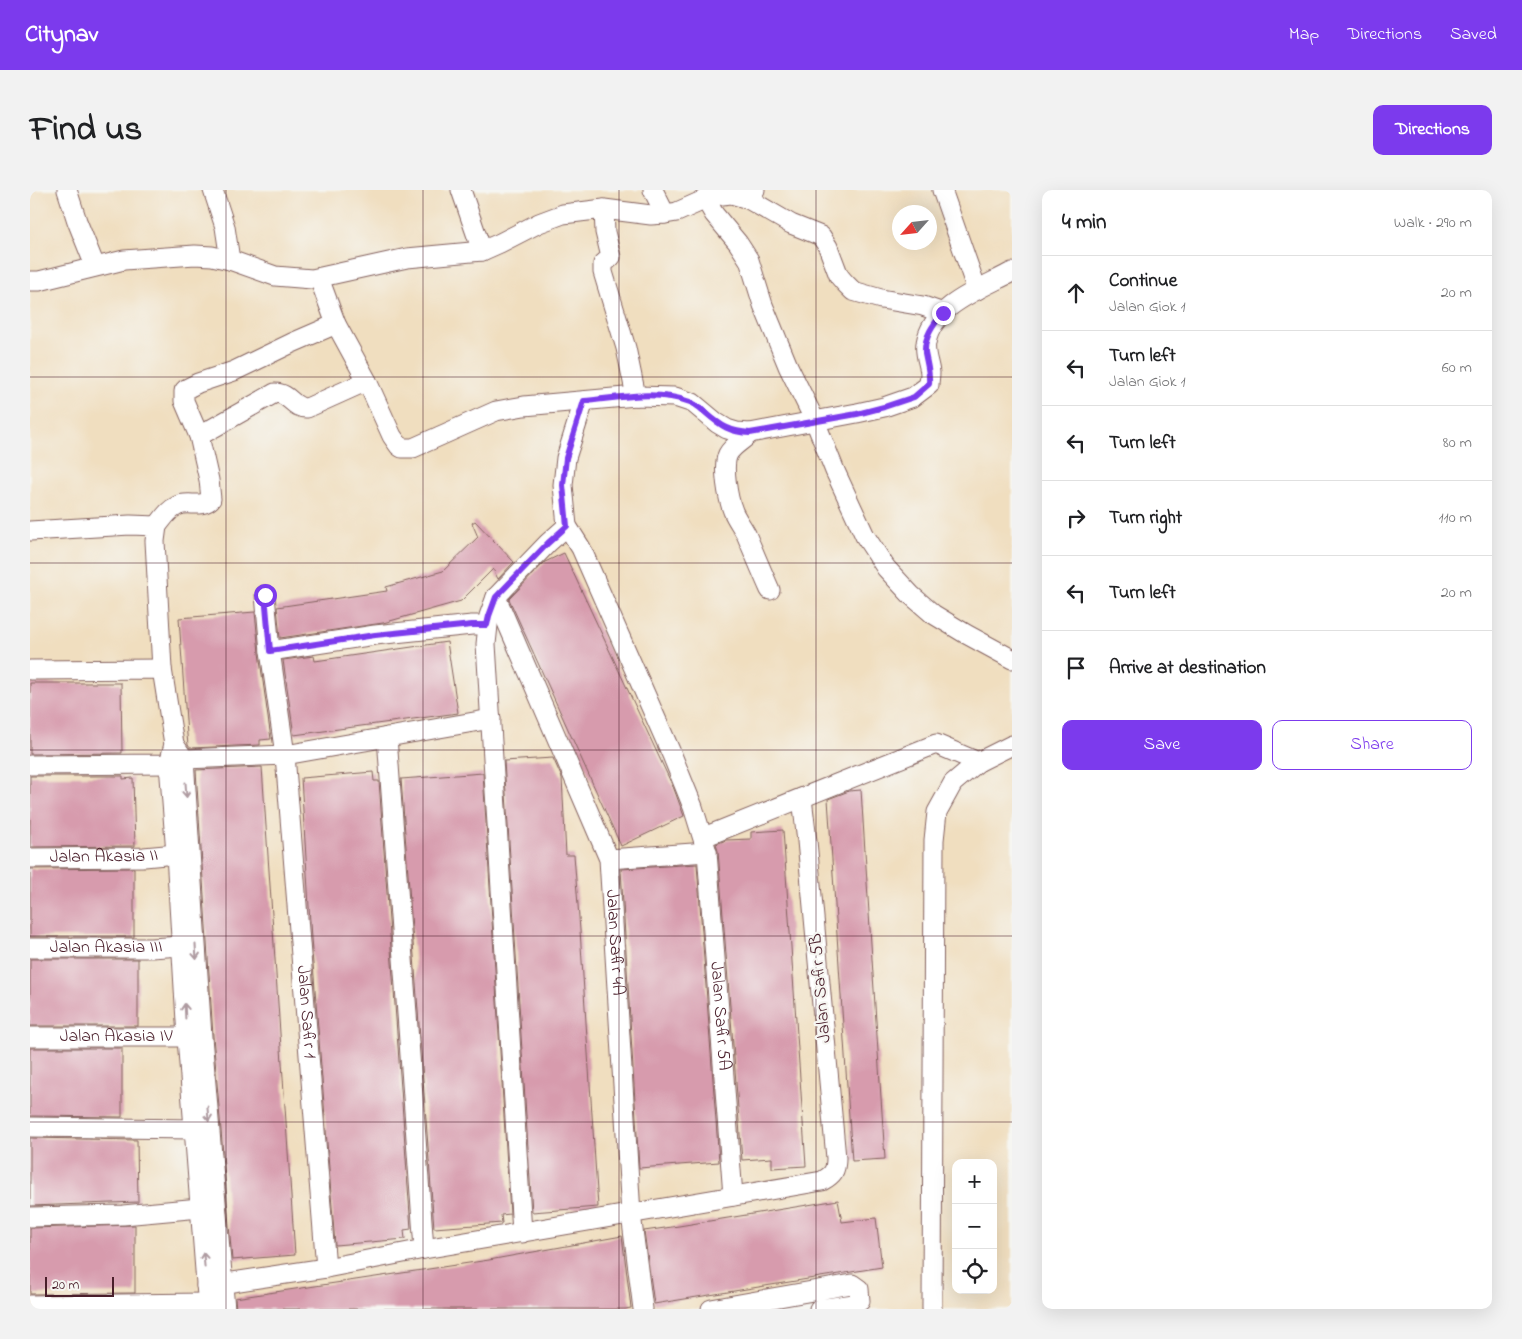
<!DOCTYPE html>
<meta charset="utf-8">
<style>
:root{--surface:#fff;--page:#f2f2f2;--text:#202124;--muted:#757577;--line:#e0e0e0;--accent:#7c3aed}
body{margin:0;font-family:"Indie Flower",sans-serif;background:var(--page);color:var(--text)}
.controls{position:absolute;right:15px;bottom:15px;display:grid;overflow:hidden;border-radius:10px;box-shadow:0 5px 20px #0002}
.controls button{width:45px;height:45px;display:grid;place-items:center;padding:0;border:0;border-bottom:1px solid var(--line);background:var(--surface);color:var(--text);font:25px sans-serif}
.compass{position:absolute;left:862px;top:15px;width:45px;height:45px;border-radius:50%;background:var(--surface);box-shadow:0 5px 20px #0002;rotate:243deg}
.scale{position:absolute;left:15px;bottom:12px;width:69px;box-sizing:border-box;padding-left:5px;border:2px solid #4a1f2b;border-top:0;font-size:14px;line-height:18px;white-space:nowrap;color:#4a1f2b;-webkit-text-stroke:4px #f6f6f2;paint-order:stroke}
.stop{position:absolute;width:15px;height:15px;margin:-11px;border:4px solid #7c3aed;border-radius:50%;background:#fff}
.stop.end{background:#7c3aed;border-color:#fff;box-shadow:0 1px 5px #0008}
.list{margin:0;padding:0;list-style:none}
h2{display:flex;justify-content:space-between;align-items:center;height:65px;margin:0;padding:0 20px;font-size:21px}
h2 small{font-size:16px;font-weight:400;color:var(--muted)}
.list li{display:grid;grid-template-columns:32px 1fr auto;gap:15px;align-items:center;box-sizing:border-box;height:75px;padding:0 20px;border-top:1px solid var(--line)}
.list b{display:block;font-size:19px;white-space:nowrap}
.list p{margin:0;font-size:16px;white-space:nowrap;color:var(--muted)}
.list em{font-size:16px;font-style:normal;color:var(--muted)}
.actions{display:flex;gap:10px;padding:15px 20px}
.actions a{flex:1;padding:11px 0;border:1px solid var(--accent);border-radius:10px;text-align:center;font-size:18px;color:var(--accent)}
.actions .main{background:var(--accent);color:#fff}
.icon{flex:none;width:28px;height:28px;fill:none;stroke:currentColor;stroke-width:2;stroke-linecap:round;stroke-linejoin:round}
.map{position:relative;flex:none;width:982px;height:1119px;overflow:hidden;border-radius:10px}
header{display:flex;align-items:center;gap:30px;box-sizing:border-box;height:70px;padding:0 25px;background:var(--accent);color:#fff}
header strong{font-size:24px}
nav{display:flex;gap:28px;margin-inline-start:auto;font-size:18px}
.intro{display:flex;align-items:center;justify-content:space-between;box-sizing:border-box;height:120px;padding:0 30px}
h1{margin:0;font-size:35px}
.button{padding:12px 22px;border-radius:10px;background:var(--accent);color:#fff;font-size:18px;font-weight:700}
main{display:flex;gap:30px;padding:0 30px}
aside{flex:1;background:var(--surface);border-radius:10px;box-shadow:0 5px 20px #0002}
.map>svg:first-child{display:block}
</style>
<header>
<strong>Citynav</strong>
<nav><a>Map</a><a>Directions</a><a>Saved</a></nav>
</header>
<div class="intro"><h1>Find us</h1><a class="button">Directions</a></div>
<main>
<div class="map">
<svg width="982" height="1119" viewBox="0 0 982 1119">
<rect width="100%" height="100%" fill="#f6f6f2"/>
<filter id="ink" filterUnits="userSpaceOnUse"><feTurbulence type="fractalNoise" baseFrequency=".02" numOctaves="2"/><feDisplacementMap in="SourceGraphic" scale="10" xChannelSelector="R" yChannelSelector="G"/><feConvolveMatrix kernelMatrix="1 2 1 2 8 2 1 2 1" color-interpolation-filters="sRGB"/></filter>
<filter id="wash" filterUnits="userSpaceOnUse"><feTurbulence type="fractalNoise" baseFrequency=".0096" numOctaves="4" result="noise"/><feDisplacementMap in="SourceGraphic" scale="20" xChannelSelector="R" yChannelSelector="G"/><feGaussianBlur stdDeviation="1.12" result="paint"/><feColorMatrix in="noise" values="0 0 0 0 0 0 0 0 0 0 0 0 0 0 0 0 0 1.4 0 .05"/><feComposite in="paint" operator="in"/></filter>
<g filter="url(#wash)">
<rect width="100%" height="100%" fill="#f0debf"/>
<g id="blocks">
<g fill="#d79bad">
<polygon points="445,331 484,372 468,389 463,379 431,411 353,433 250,448 247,417 357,401 356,397 413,381 448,347 442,333"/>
<polygon points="534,363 644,599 654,626 591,656 479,409 515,372"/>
<polygon points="225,422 229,463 241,549 230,550 230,555 160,558 158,555 157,545 149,428"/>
<polygon points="417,452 428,523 264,545 253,470 284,466 285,471"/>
<polygon points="0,493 91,493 92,563 0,564"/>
<polygon points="523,568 532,588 536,665 544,665 550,740 568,1017 502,1022 474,571"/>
<polygon points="232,577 265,1065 202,1070 183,846 166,580"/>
<polygon points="343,582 344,591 349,591 381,1039 374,1040 375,1049 305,1055 281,748 271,588"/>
<polygon points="453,583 480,1024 471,1025 472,1033 404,1038 371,589"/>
<polygon points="0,586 93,586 93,589 103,588 105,656 0,657"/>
<polygon points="831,600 855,969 822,971 798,609 819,601"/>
<polygon points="753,640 776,976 742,978 742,968 712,970 688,661 686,654 696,650 721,649 721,642"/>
<polygon points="667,674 689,972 609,978 591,679"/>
<polygon points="104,678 104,747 0,747 0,679"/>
<rect x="0" y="769" width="108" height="67"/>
<polygon points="0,858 92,858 92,927 0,926"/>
<polygon points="0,948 107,950 108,1012 0,1016"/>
<polygon points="808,1010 812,1032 846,1028 852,1077 624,1114 614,1041 649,1036"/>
<polygon points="105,1035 105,1103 0,1104 0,1038"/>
<polygon points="592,1046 601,1118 595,1119 206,1119 205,1108 459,1070"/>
</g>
</g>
</g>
<g filter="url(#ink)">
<use href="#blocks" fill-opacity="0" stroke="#84625f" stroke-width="1"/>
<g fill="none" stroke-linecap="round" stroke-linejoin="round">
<g stroke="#84625f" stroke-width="21">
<g id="street">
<polyline points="37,0 47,31 65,76"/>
<polyline points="183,0 195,37 200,70"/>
<polyline points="431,0 452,61"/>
<polyline points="623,0 635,24"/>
<polyline points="912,0 947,100"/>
<polyline points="718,9 761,34 791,46 798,57 809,86 815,93 823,101 851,109 893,116 913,123"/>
<polyline points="676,10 684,24 708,53 719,70 733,115 758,176 785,231 805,281 835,346 856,378 881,405 903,424 936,444 982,469"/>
<polyline points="574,19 575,42 581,67 573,74 573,82 596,158 606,206"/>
<path d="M 289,88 L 306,134 L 337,191 L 362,246 L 369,256 L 372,258 L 383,258 L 466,221 L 494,216 L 606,206 L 645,207 L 663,213 L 687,233 L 697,239 L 707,242 L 720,243 L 827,223 L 854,217 L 883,207 L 899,195 C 899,191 900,187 900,183 C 899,173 894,163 896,153 C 902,115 953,98 982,82"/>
<polyline points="0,91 9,91 94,70 165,65 182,66 200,70 245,86 282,89 377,68 452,61 470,53 509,33 533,24 574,19 621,25 635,24 647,22 683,6 701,4 718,9 725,0"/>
<path d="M 720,243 C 713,251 703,255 698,264 C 692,276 698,309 703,321 C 706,329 712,336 716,344 C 724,363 732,382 740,400"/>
<path d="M 169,246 L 245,203 C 260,203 263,219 277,218 L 337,191"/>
<path d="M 127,336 C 133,329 138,320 147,316 C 158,310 171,319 181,309 L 179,290 L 169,246 L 154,211 L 154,201 L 156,199 L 168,193 L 204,181 L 262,153 L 306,134"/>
<path id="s1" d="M 537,336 L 551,358 L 642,565 L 663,617 L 677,662 L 703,1006"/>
<polyline points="0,341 100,335 127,336 125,351 132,479"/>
<path id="s2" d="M 235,405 L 240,461 L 255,565 L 296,1078"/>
<path id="s3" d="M 466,407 L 579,669 L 601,1024 L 613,1119"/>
<polyline points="240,461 345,445 442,435 457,435"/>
<polyline points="0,480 132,479 144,554 139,574 146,664 157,848 178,1119"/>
<polyline points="357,547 394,1059"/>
<polyline points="144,554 154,569 172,847 195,1119"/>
<polyline points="0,575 139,574 154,569 255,565 461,529"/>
<polyline points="674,647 906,554 948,572"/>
<path id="s4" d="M 0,668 L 114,667 L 146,664"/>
<polyline points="579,669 677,662"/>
<path id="s5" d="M 0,758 L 121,758 L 152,756"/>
<path id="s6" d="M 0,847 L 169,847"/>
<polyline points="0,937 164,939"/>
<polyline points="0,1027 93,1025 181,1017"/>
<polyline points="492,1043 456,454 459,426 466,407 518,353 537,336 533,295 536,268 554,211"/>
<path d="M 176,1096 L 296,1078 L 394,1059 L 792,991 C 803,985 806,981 806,968 L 777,651 L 772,608"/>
<polyline points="0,1115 177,1113"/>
<polyline points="681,1119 822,1094 829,1099 830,1111 824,1114 789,1119"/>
<polyline points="902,1119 904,650 907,622 923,593 948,572 982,555"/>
</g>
</g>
<use href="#street" stroke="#fff" stroke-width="19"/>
</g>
<defs><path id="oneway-shaft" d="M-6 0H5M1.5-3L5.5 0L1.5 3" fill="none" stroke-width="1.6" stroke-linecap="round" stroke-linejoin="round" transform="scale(1.25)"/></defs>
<g stroke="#ae9aa0">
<use href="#oneway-shaft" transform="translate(156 600) rotate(86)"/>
<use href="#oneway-shaft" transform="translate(166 762) rotate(86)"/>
<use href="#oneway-shaft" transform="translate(155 821) rotate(-93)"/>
<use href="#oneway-shaft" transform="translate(178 924) rotate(85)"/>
<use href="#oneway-shaft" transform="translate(174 1070) rotate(-95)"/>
</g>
</g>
<g fill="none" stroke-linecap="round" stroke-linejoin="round" filter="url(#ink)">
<path stroke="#7c3aed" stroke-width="6" d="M 235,405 L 240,461 L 345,445 L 442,435 L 457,435 L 459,426 L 466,407 L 518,353 L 537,336 L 533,295 L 536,268 L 554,211 C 588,208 627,199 660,212 C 666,214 671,219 676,223 C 691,236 700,242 720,243 L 827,224 L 854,217 L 884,207 L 899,194 C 900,183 897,174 895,163 C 894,147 903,135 913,123"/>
</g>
<path fill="none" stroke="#4a1f2b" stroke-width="1" stroke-opacity="0.55" d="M 196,0 L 196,1119M 393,0 L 393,1119M 589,0 L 589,1119M 786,0 L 786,1119M 0,187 L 982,187M 0,373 L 982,373M 0,560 L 982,560M 0,746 L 982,746M 0,932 L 982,932"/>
<g text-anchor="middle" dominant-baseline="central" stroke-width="4.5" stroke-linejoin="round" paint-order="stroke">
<g font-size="18" fill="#4a1f2b" stroke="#f6f6f2">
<text stroke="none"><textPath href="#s4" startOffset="74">Jalan Akasia II</textPath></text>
<text stroke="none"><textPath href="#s3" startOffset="369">Jalan Safir 4A</textPath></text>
<text stroke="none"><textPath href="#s5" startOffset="76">Jalan Akasia III</textPath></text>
<text transform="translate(791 798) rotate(-95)">Jalan Safir 5B</text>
<text stroke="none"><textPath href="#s2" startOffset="419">Jalan Safir 1</textPath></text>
<text stroke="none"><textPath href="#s1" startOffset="520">Jalan Safir 5A</textPath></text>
<text stroke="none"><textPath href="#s6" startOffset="86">Jalan Akasia IV</textPath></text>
</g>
</g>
</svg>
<div class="controls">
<button>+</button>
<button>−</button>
<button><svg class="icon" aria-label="locate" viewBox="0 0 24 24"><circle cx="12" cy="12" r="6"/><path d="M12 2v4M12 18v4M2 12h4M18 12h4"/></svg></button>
</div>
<svg class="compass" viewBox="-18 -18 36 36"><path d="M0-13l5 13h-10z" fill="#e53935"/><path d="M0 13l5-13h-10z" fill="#757577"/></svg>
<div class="scale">20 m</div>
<div class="stop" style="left:235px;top:405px"></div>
<div class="stop end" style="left:913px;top:123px"></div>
</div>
<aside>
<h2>4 min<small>Walk · 290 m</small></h2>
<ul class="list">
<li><svg class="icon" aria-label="ahead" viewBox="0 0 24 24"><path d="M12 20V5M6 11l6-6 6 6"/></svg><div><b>Continue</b><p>Jalan Giok 1</p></div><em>20 m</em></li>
<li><svg class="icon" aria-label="left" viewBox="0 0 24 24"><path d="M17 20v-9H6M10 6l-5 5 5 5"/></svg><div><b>Turn left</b><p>Jalan Giok 1</p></div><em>60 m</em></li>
<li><svg class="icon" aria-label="left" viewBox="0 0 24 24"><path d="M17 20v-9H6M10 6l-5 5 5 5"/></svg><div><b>Turn left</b></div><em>80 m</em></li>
<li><svg class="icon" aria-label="right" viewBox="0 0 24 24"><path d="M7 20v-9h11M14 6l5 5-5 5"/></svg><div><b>Turn right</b></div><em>110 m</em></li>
<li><svg class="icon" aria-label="left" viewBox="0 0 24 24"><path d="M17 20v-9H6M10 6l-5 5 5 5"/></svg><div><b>Turn left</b></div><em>20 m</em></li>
<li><svg class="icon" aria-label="arrive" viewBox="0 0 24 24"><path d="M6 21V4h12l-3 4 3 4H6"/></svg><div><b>Arrive at destination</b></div></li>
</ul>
<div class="actions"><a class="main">Save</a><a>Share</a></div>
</aside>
</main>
